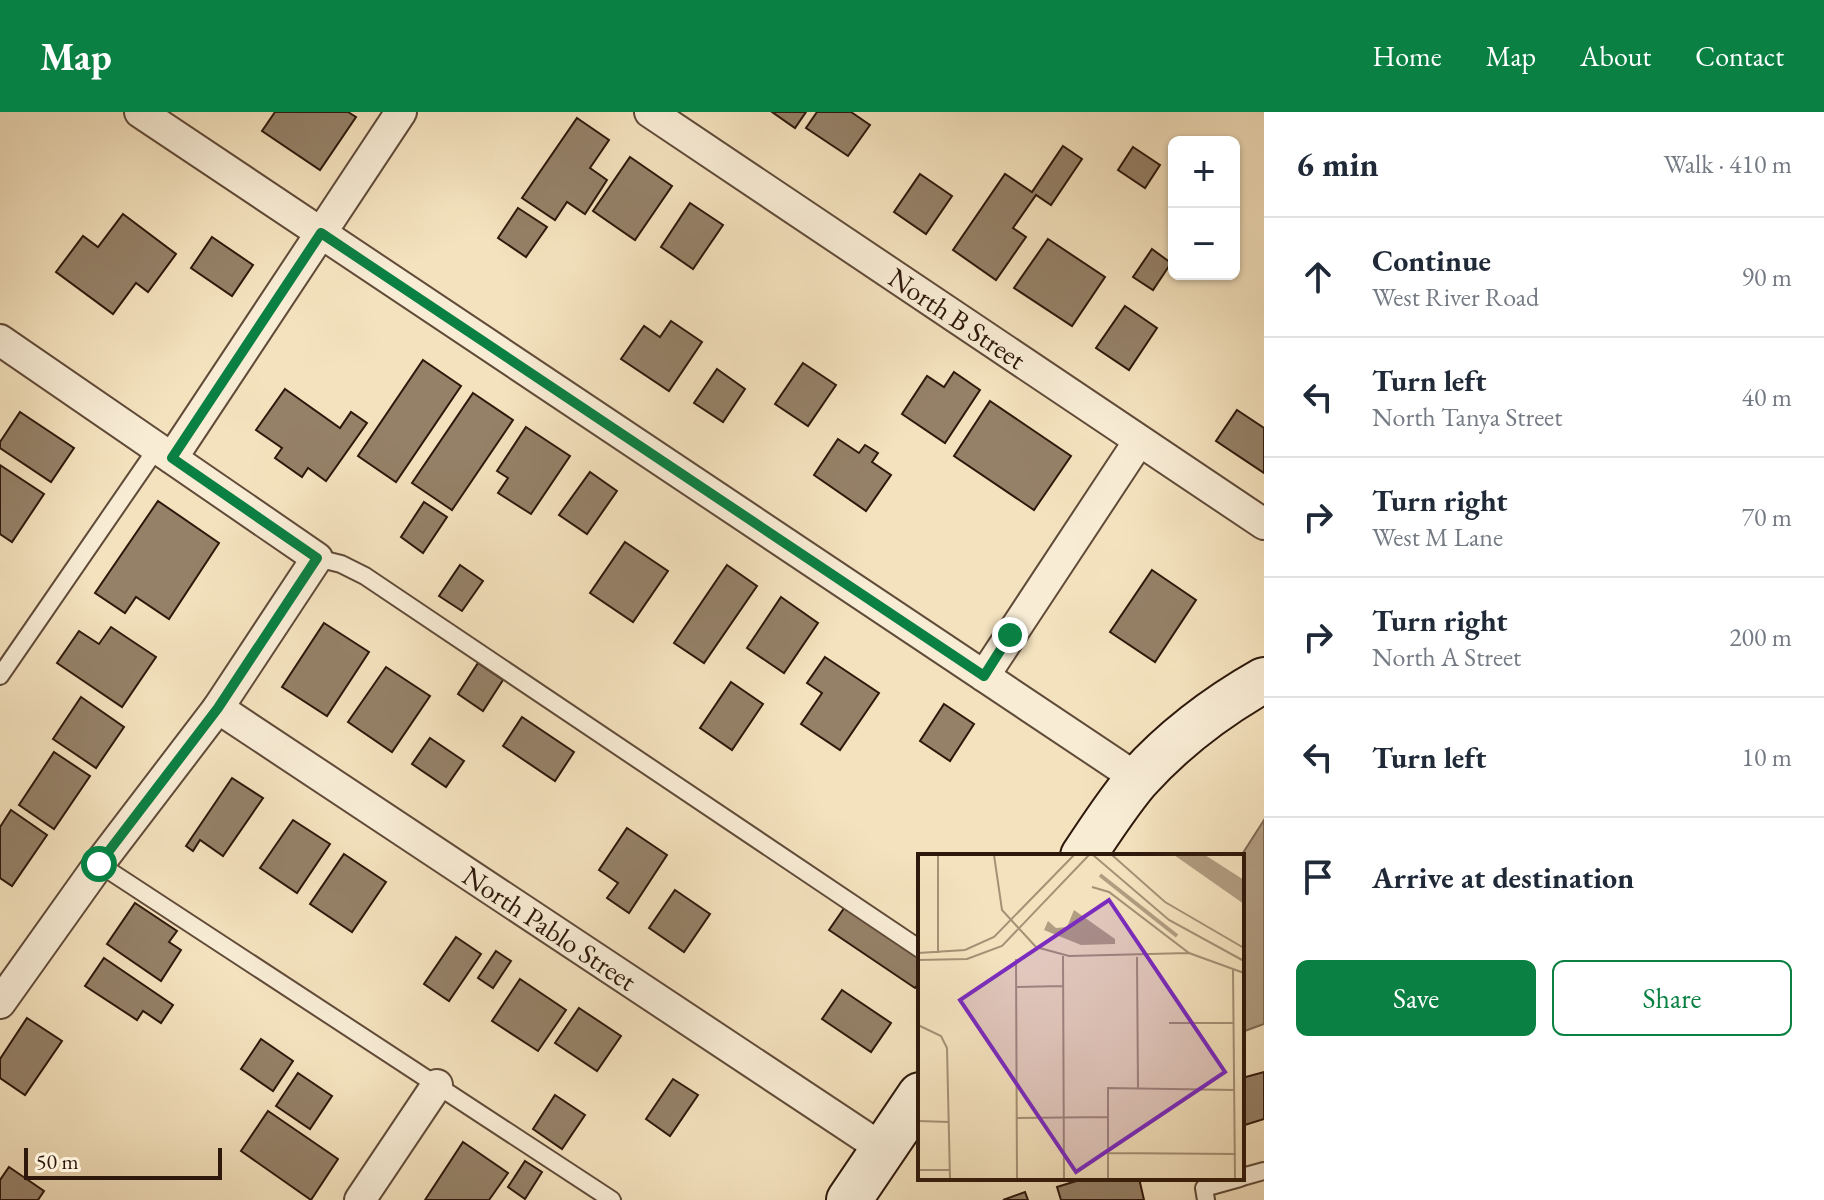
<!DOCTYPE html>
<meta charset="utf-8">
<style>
:root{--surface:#fff;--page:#f2f2f3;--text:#1f2937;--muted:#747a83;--line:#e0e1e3;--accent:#0b8043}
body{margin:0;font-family:"EB Garamond",serif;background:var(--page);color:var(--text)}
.controls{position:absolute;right:24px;top:24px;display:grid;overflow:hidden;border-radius:12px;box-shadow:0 2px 6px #0004}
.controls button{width:72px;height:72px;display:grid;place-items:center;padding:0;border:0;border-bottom:2px solid var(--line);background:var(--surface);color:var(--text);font:40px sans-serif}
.scale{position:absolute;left:24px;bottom:20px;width:198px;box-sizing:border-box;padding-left:8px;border:4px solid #2e180b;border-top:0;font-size:22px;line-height:28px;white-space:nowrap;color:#2e180b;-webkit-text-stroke:6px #f8ecd5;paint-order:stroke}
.stop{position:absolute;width:24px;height:24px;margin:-18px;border:6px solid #0b8043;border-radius:50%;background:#fff}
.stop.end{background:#0b8043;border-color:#fff;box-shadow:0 2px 8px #0008}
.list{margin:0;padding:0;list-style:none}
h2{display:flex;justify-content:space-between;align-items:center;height:104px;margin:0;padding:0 32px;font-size:34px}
h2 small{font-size:26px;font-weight:400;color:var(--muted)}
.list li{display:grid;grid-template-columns:52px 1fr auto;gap:24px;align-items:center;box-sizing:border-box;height:120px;padding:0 32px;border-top:2px solid var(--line)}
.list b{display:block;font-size:30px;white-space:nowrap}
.list p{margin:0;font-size:26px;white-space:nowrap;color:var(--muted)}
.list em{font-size:26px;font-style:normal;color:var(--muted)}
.actions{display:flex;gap:16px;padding:24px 32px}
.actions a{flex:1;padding:18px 0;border:2px solid var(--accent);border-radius:12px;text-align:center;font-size:28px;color:var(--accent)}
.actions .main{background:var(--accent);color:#fff}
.icon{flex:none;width:44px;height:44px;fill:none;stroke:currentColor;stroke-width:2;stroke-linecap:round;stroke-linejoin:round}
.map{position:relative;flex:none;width:1264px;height:1088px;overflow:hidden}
header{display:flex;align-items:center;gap:48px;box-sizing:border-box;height:112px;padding:0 40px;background:var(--accent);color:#fff}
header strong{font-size:38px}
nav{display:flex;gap:44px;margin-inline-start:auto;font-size:28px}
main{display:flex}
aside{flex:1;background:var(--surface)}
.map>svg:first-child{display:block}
</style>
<header>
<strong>Map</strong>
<nav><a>Home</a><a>Map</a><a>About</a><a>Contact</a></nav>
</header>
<main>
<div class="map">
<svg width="1264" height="1088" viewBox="0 0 1264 1088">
<rect width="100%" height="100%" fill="#f4e2be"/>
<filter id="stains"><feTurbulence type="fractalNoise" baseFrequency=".0025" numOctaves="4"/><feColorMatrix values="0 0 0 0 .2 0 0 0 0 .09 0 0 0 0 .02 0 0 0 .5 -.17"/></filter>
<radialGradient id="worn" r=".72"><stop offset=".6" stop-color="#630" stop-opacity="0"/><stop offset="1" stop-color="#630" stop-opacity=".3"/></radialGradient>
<polygon fill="#b19d81" stroke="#7d6852" stroke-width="2" points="1264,708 1264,912 1242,920 1241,744"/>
<g fill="#958168" stroke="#2e180b" stroke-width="2">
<polygon points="275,0 348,0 356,5 320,58 262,19"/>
<polygon points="772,0 806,0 795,16"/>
<polygon points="817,0 851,0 870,13 848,44 806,16"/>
<polygon points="577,6 609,28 590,56 607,68 585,102 567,90 555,108 522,86"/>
<polygon points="1063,34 1082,47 1051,93 1036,83 1013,116 1026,125 996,168 953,138 1005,62 1032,80"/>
<polygon points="1133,35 1160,53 1145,76 1118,58"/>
<polygon points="630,45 672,74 635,128 593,99"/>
<polygon points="920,62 952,84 926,122 894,100"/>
<polygon points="690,91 723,113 693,157 661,135"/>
<polygon points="518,96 547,115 526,145 498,126"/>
<polygon points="123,102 176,142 148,180 136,171 113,202 56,160 83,124 98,135"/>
<polygon points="212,125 253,153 232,184 191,156"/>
<polygon points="1048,127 1105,165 1072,214 1014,176"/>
<polygon points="1152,137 1171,151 1153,178 1133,165"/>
<polygon points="1125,194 1157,216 1129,258 1096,236"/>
<polygon points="671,209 702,230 669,279 621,247 644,214 660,225"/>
<polygon points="423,248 461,274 396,370 358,344"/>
<polygon points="803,251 836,273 808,314 775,292"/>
<polygon points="717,257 745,277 723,310 694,291"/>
<polygon points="954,260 980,278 945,331 902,302 927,264 944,275"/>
<polygon points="285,277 340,316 351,300 367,311 326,369 308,356 302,365 275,346 282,336 256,318"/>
<polygon points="473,281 513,308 452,398 412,371"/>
<polygon points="990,289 1071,344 1034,398 954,344"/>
<polygon points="1237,298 1264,316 1264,361 1216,329"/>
<polygon points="20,300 74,336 51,370 0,336 0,330"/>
<polygon points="526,315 570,344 531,402 498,381 508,366 497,359"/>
<polygon points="838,327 859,341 865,333 878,341 872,350 891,363 866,399 814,363"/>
<polygon points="0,353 44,382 12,430 0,422"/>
<polygon points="590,360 617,379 587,422 559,403"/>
<polygon points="158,389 219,431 169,507 136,485 125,501 95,481"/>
<polygon points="424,390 447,405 423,441 401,425"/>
<polygon points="625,430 668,459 633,510 590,481"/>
<polygon points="460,453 483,469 462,499 439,484"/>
<polygon points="727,453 757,474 704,551 674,531"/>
<polygon points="1152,458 1196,488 1155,550 1110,520"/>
<polygon points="781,485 818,511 784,561 747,536"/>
<polygon points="324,511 369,540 327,604 282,575"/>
<polygon points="111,515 156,545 122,595 57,551 79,519 99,532"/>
<polygon points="825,545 879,581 840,638 801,612 822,581 807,571"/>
<polygon points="478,551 503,568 483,599 458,582"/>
<polygon points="386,555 430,584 392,640 348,610"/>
<polygon points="731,570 763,592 732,638 700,616"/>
<polygon points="81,585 124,615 96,656 53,627"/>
<polygon points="944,592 974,612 950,649 920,629"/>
<polygon points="522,605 574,640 555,669 503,634"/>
<polygon points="430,626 464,649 446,675 412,652"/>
<polygon points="54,640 90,664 54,717 19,693"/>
<polygon points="232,666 263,686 223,744 200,728 193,739 186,734"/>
<polygon points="11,698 47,723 12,774 0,766 0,715"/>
<polygon points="293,708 330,732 297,781 260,756"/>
<polygon points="627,716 667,743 629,801 607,786 618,771 599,758"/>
<polygon points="344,742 386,770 352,820 310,792"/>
<polygon points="675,778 710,802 684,840 649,816"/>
<polygon points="135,791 177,819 169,830 181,838 161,869 107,832"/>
<polygon points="847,792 920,841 920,870 915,876 829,818"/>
<polygon points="456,825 481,842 449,889 424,872"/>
<polygon points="496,839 511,849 493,876 478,866"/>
<polygon points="104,846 173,893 161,911 143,899 137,908 85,874"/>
<polygon points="520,867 566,898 538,939 492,909"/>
<polygon points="842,878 891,911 871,940 822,907"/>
<polygon points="579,896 621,924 597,959 555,931"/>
<polygon points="27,906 62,929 25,983 0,966 0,947"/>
<polygon points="261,927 293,949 273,979 241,957"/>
<polygon points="1264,960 1264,1007 1242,1014 1242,966"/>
<polygon points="298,961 332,984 310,1017 276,994"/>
<polygon points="673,967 698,983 670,1024 646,1007"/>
<polygon points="555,983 585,1003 562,1037 533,1017"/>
<polygon points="268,999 338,1047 311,1088 241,1039"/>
<polygon points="463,1030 508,1061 489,1088 425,1088"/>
<polygon points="525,1049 542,1060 525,1087 508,1075"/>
<polygon points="9,1055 44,1079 38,1088 0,1088 0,1068"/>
<polygon points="1086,1066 1139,1066 1144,1088 1061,1088 1057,1075"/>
<polygon points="1025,1080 1028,1088 1003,1088"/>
</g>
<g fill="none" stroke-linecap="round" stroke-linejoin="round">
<g stroke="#604a38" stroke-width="20">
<g id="lane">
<polyline points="317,446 341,452 365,464 920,837"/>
<polyline points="0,564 157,336"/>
<polyline points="99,752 612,1088"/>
<polyline points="1242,1065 1264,1059"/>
<polyline points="1206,1088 1204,1076 1240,1066"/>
</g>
</g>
<g stroke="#604a38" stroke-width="34">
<g id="street">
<polyline points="140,0 1138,667"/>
<path id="s1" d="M 650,0 L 1264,412"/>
<polyline points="0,228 317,446 218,596 99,752 0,891"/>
<polyline points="172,346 401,0"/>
<polyline points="984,564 1139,329"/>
<path id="s2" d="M 218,596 L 883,1037"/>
<polyline points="360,1088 437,973"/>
</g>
</g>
<g stroke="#2e180b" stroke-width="48">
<g id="secondary">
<path d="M 1083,744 C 1100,718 1117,692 1137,668 C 1173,628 1218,594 1264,568"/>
<polyline points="849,1088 920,983"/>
</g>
</g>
<use href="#lane" stroke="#f8ecd5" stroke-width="16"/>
<use href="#street" stroke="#f8ecd5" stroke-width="30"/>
<use href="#secondary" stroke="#f8ecd5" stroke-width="44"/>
</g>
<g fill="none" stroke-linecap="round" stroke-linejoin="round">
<polyline stroke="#0b8043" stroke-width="10" points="99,752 218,596 317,446 172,346 321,121 984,564 1010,523"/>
</g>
<g text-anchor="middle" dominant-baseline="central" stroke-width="8" stroke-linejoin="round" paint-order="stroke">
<g font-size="28" fill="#2e180b" stroke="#f8ecd5">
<text stroke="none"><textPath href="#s1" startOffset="370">North B Street</textPath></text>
<text stroke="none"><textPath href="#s2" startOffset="398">North Pablo Street</textPath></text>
</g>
</g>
<g transform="translate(918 742)">
<rect width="326" height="326" fill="#f4e2be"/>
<path d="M 256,1 L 287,1 L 326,26 L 326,50 ZM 156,56 L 197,85 L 197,90 L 163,91 L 126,76 L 130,67 L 138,74 L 149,73 Z" fill="#b19d81"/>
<path fill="none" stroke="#b19d81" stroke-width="4" d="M 182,21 L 259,82"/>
<path fill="none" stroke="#a59176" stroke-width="2" d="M 20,1 L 20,99M 76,1 L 84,56 L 118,93 L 151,102 L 271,99M 175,1 L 251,66 L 326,107M 194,1 L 247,48 L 326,94M 174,33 L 191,38 L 271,99 L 326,119M 0,99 L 47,96 L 76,83 L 156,1M 145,102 L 146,325M 219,103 L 220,234M 98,105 L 99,325M 0,106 L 49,105 L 84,92 L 171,1M 315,115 L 317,325M 99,133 L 145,132M 251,169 L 316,169M 0,171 L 23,182 L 29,194 L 32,325M 99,264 L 190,263M 0,267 L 31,268M 190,299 L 318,300M 0,316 L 32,316M 190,325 L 190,234 L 317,236"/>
<path fill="#7b2cbf" fill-opacity="0.15" stroke="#7b2cbf" stroke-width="4" d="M 191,46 L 307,218 L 158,318 L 42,146 Z"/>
<rect width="326" height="326" fill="none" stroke="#2e180b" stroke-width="4"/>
</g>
<rect width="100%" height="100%" filter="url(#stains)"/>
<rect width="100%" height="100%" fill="url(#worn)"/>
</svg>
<div class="controls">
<button>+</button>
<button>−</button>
</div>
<div class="scale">50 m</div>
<div class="stop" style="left:99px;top:752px"></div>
<div class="stop end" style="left:1010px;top:523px"></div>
</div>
<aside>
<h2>6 min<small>Walk · 410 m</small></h2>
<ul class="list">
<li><svg class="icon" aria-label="ahead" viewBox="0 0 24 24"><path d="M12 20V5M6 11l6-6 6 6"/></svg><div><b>Continue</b><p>West River Road</p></div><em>90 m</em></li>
<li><svg class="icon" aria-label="left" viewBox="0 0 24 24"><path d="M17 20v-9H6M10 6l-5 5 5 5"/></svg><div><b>Turn left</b><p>North Tanya Street</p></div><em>40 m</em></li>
<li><svg class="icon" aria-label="right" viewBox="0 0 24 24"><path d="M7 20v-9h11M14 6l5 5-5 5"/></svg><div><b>Turn right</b><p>West M Lane</p></div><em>70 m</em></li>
<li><svg class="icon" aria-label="right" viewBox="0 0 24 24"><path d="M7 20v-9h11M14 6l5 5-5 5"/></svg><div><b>Turn right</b><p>North A Street</p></div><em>200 m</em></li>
<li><svg class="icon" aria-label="left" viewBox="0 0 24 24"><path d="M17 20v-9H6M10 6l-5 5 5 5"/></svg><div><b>Turn left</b></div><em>10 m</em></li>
<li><svg class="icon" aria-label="arrive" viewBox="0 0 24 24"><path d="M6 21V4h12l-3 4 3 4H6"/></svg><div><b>Arrive at destination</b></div></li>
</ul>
<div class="actions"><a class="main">Save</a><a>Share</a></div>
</aside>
</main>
